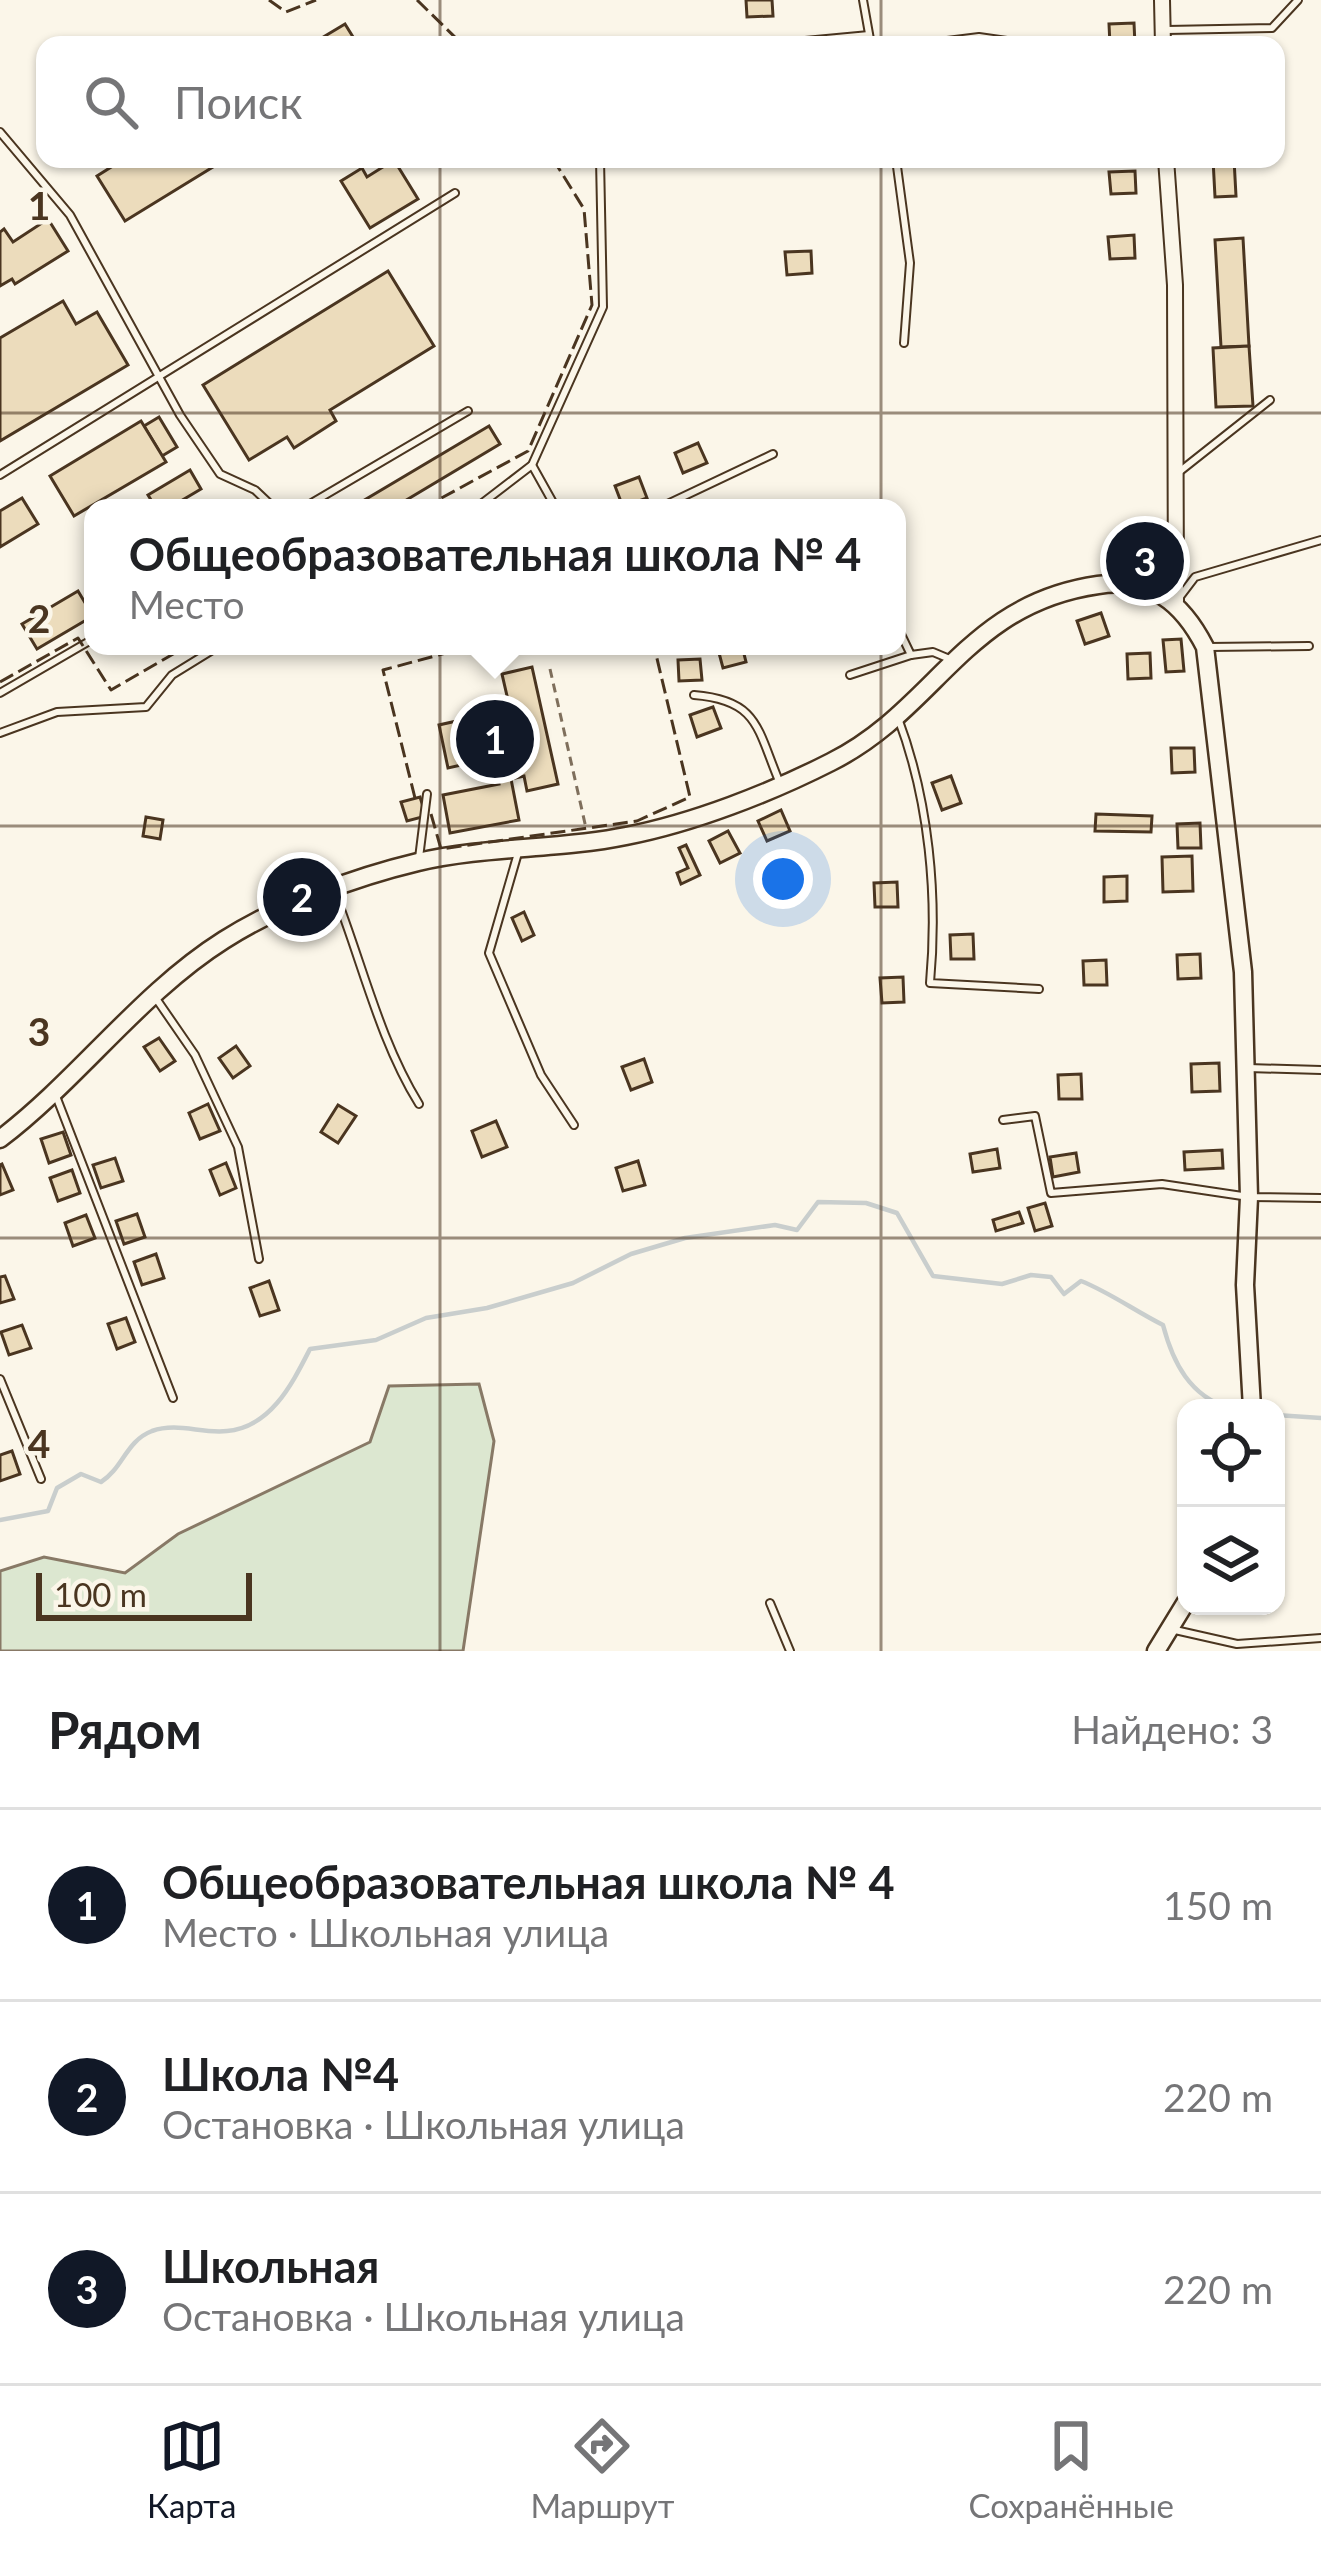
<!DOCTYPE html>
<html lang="ru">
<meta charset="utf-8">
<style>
:root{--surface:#fff;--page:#f6f6f6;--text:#202124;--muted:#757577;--line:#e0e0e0;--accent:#111827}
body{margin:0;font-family:Lato,sans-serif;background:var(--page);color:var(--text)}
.controls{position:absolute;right:36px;bottom:36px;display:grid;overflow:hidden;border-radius:24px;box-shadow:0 3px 9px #0004}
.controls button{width:108px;height:108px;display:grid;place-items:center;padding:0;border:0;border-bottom:3px solid var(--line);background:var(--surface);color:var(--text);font:60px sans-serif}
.scale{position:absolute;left:36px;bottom:30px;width:216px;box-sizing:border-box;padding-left:12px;border:6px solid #4a3520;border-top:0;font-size:33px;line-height:42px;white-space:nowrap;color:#4a3520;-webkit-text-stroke:9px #fbf6e9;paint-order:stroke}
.you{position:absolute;left:783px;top:879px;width:42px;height:42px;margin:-30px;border:9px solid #fff;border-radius:50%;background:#1a73e8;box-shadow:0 0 0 18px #1a73e833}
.badge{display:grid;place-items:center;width:78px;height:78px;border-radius:50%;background:var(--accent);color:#fff;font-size:39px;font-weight:700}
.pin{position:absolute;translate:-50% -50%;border:6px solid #fff;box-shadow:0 3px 12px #0006}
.popup{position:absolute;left:84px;top:499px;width:822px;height:156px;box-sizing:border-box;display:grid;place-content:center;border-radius:24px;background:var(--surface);filter:drop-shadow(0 3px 9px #0005);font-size:39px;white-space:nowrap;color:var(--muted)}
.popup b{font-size:45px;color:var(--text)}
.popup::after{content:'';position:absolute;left:50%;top:100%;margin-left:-24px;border:24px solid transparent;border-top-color:var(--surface)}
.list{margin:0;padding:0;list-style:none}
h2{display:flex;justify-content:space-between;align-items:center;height:156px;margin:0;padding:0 48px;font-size:51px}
h2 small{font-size:39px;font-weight:400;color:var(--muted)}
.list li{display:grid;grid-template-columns:78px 1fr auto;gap:36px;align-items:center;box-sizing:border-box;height:192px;padding:0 48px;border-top:3px solid var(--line)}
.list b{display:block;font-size:45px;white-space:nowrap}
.list p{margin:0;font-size:39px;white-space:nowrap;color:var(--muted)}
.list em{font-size:39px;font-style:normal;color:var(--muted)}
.icon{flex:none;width:66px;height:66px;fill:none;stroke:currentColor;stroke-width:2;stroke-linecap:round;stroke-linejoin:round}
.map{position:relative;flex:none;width:1321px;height:1651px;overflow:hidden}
.search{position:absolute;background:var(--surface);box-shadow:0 3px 9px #0004;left:36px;right:36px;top:36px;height:132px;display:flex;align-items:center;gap:30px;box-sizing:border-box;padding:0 42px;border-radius:24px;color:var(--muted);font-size:45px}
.sheet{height:732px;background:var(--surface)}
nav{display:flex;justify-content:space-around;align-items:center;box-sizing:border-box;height:168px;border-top:3px solid var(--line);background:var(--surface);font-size:33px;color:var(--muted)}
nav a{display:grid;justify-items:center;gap:6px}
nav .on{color:var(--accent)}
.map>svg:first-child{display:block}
</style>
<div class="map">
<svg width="1321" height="1651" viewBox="0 0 1321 1651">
<rect width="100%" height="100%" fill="#fbf6e9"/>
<polygon fill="#dce7d0" stroke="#887966" stroke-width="3" points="479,1384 494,1441 463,1651 0,1651 0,1571 44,1557 125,1573 178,1534 370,1442 389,1386"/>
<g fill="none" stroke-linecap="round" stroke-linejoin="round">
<g stroke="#c9cecd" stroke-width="4.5">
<polyline points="1276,1415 1321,1418"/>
<path d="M 0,1520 L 48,1511 L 57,1488 L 81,1474 L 101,1482 C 123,1468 126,1441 152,1431 C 178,1422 201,1434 227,1431 C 271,1427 292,1384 310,1349 L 376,1340 L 426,1318 L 487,1308 L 573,1283 L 631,1254 L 685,1238 L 775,1225 L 797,1230 L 818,1202 L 866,1203 L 897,1213 L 933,1276 L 1002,1284 L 1031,1275 L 1051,1277 L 1064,1294 L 1081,1281 C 1109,1292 1135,1311 1163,1325 C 1173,1363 1190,1396 1229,1408"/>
</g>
</g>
<g fill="#ecdcbc" stroke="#4a3520" stroke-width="3">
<polygon points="746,0 772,0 773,16 747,17"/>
<polygon points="1134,23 1135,45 1110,45 1109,24"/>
<polygon points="345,24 358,45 310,45"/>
<polygon points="124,159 226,159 125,221 97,176"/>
<polygon points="1213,159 1234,159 1236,196 1215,197"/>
<polygon points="394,160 418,199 370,228 341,181 362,168 367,177"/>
<polygon points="1135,171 1136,193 1111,194 1109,172"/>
<polygon points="48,219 68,251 15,284 12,279 0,286 0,232 4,229 13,242"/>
<polygon points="1134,235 1135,258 1110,259 1108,237"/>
<polygon points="1243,238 1249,346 1221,347 1215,240"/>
<polygon points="811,251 812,273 787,275 785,252"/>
<polygon points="388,271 434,346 330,410 336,421 294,448 287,437 249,460 203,385"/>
<polygon points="63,301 76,324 97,312 128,365 0,441 0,338"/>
<polygon points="1249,346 1253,406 1216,407 1213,348"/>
<polygon points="159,417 177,447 162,456 144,426"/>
<polygon points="141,421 166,462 74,516 50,476"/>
<polygon points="489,426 500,444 393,508 351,508"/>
<polygon points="698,443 707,463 683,473 675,453"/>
<polygon points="190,470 201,489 169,508 156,508 148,495"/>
<polygon points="639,477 647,498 623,507 615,486"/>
<polygon points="22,498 38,524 0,547 0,511"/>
<polygon points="78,591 93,616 37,649 22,624"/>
<polygon points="1101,613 1109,636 1085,644 1077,621"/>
<polygon points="1181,639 1184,671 1166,672 1163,640"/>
<polygon points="742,646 746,662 723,668 719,653"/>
<polygon points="1150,653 1151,678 1128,679 1127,654"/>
<polygon points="700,659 702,680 679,681 678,660"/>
<polygon points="532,667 558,784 527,791 524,776 511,779 519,820 450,833 443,795 499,784 497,774 523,769 519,752 448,768 439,725 510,709 502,674"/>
<polygon points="713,707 721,728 697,737 690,715"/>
<polygon points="1171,748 1194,748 1195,772 1172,773"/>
<polygon points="951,776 961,803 942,810 932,783"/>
<polygon points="420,797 426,816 407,821 401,802"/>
<polygon points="781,810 790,831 767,841 758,821"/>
<polygon points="1096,814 1152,816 1151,832 1095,831"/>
<polygon points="146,817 163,820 160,839 143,836"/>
<polygon points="1200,823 1201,848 1178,848 1177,824"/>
<polygon points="728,831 740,853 720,863 709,841"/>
<polygon points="686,845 700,875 681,884 677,873 688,868 679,848"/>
<polygon points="1192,856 1193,891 1163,892 1162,857"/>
<polygon points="1127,876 1127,901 1104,902 1104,877"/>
<polygon points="897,882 898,907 875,907 874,883"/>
<polygon points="524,912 534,935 522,941 512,918"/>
<polygon points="973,934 974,959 951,959 950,935"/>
<polygon points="1200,954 1201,978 1178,979 1177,955"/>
<polygon points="1106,960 1107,985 1084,985 1083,961"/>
<polygon points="903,977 904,1002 882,1003 880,978"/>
<polygon points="159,1038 175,1061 160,1071 144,1047"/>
<polygon points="236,1046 250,1066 233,1078 219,1058"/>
<polygon points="644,1059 652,1082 631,1090 622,1067"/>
<polygon points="1219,1063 1220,1091 1192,1092 1191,1064"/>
<polygon points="1081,1074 1082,1099 1059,1099 1058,1075"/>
<polygon points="208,1104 220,1131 200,1139 189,1113"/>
<polygon points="338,1105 356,1116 338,1143 321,1132"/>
<polygon points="496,1121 507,1147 482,1157 472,1131"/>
<polygon points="63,1132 71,1155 49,1163 41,1139"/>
<polygon points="997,1149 1000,1168 973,1172 970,1154"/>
<polygon points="1222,1150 1223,1168 1185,1170 1184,1152"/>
<polygon points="1076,1153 1079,1172 1053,1177 1050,1157"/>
<polygon points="115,1158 123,1181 101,1188 93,1165"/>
<polygon points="638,1161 645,1185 623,1191 616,1168"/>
<polygon points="226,1163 236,1188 220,1195 210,1170"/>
<polygon points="2,1164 13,1190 0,1195 0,1165"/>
<polygon points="72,1170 80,1193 58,1201 50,1178"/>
<polygon points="1045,1203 1052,1226 1035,1231 1028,1208"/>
<polygon points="1019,1212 1023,1223 996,1231 993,1220"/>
<polygon points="137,1214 145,1237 124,1244 116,1221"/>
<polygon points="86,1215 95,1238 73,1246 65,1223"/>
<polygon points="156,1254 164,1278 142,1285 134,1262"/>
<polygon points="5,1276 14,1299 0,1303 0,1277"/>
<polygon points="269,1281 279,1310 260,1316 250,1288"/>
<polygon points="126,1318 135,1342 117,1349 108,1324"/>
<polygon points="22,1325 31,1348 9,1355 1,1332"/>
<polygon points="12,1451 20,1474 0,1481 0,1455"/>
</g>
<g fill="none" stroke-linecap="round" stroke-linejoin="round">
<g stroke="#4a3520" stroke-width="10">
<g id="service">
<polyline points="863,0 871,45"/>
<polyline points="1167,30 1272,28 1298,0"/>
<polyline points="762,45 869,35"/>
<polyline points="915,45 979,37 1036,45"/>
<polyline points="0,132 70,215 180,415 220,474 255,490 274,508"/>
<polyline points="896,159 910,263 904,343"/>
<polyline points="532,465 556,508"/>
<polyline points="1179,472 1270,400"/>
<polyline points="0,475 455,193"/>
<polyline points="303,508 468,411"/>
<polyline points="476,508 532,465 603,307 600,159"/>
<polyline points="659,508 773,454"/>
<polyline points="1179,598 1195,577 1321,540"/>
<polyline points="897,626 911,655 933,652 952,660"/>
<polyline points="1209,647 1309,646"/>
<polyline points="850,675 911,655"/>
<polyline points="0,693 93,639"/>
<path d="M 694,695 C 758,700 757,728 779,781"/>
<path d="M 898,718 C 929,800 938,896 930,983 L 1039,989"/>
<polyline points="0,733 57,712 146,707 172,675 219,646"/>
<polyline points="518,853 489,953 541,1075 574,1125"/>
<polyline points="419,858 427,794"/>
<path d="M 334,891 C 362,962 379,1039 419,1104"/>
<polyline points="155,997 195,1055 238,1147 259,1259"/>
<polyline points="1248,1068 1321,1070"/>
<polyline points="56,1096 173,1398"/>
<polyline points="1003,1120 1035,1116 1051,1193 1162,1184 1249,1197 1321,1198"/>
<polyline points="0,1379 41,1479"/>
<polyline points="770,1603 790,1651"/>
<polyline points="1175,1630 1237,1644 1321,1638"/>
</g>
</g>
<g stroke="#4a3520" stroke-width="18">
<g id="minor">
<polyline points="1162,0 1163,45"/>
<polyline points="1166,159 1175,285 1176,601"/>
</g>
</g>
<g stroke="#4a3520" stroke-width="21">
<g id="tertiary">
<path d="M 0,1139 C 79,1079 140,993 224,940 C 279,905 355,877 418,862 C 485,846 558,850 626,836 C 693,823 770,793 831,762 C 937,709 965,604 1098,585 C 1151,577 1182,602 1205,647 L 1243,972 L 1249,1197 L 1245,1285 L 1252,1408"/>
<polyline points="1156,1651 1186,1602"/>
</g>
</g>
<polyline stroke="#7f6f5c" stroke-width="3" stroke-dasharray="9 6" stroke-linecap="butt" points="550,669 586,828"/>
<use href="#service" stroke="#fbf6e9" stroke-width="6"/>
<use href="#minor" stroke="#fbf6e9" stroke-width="14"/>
<use href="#tertiary" stroke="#fbf6e9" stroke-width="16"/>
<g stroke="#4a3520" stroke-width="3" stroke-dasharray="15 6" stroke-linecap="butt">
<polyline points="269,0 286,12 316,0"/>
<polyline points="417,0 463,45"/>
<polyline points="423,508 528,451 592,305 584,209 553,159"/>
<polyline points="0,682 78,638 111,690 187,646"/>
<polyline points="415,798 383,670 472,646"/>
<polyline points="431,814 441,849 637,821 690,797 654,646"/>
</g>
</g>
<path fill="none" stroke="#4a3520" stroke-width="3" stroke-opacity="0.55" d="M 440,0 L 440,45M 881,0 L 881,45M 440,159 L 440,1651M 881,159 L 881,1651M 0,413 L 1321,413M 0,826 L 1321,826M 0,1238 L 1321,1238"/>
<g font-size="39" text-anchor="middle" font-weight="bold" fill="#4a3520" stroke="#fbf6e9" stroke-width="9" stroke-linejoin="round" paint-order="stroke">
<text x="39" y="220">1</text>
<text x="39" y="633">2</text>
<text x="39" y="1046">3</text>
<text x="39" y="1458">4</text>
</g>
</svg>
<div class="controls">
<button><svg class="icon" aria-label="locate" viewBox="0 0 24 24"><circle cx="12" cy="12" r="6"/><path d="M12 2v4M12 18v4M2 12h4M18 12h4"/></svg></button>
<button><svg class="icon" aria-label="layers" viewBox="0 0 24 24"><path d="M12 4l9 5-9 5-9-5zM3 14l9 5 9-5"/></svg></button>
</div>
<div class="scale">100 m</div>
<div class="you"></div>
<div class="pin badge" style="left:495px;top:739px">1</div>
<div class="popup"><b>Общеобразовательная школа № 4</b>Место</div>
<div class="pin badge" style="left:302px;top:897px">2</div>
<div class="pin badge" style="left:1145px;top:561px">3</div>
<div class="search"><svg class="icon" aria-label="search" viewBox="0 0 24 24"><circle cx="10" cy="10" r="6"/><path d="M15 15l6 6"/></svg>Поиск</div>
</div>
<section class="sheet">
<h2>Рядом<small>Найдено: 3</small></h2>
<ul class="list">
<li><span class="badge">1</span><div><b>Общеобразовательная школа № 4</b><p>Место · Школьная улица</p></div><em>150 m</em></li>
<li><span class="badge">2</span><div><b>Школа №4</b><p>Остановка · Школьная улица</p></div><em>220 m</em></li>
<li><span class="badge">3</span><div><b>Школьная</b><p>Остановка · Школьная улица</p></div><em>220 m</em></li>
</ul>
</section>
<nav>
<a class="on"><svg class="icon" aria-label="map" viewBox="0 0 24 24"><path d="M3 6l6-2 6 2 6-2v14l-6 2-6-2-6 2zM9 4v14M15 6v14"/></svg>Карта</a>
<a><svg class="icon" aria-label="directions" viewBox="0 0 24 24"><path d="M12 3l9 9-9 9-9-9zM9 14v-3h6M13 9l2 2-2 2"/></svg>Маршрут</a>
<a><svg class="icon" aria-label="saved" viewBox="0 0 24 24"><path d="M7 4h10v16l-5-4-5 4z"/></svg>Сохранённые</a>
</nav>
